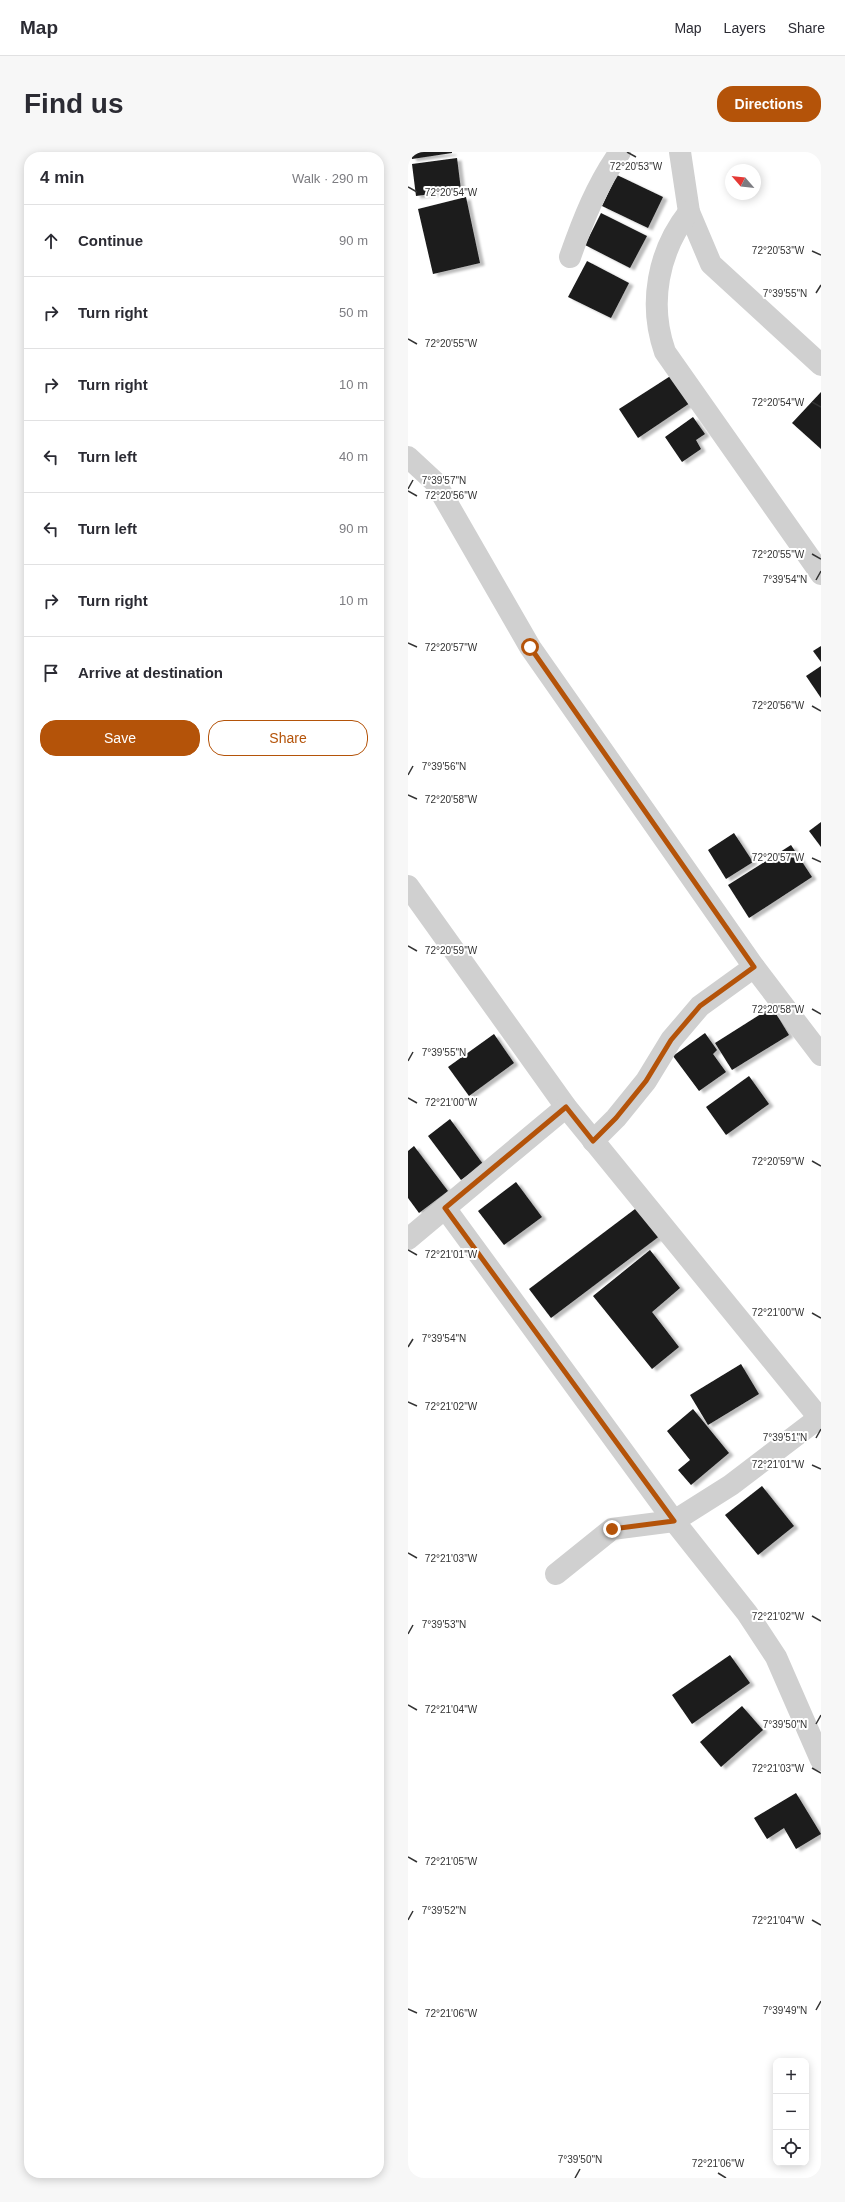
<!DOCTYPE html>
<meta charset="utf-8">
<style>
:root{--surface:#fff;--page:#f7f7f7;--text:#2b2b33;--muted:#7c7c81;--line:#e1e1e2;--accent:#b45309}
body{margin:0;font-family:Helvetica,sans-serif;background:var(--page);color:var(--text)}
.controls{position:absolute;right:12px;bottom:12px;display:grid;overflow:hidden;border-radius:8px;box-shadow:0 2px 10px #0003}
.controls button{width:36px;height:36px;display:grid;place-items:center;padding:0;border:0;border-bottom:1px solid var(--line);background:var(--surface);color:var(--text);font:20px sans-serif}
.compass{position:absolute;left:317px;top:12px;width:36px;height:36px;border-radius:50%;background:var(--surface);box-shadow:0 2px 10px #0003;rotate:298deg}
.stop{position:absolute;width:12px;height:12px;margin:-9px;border:3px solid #b45309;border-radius:50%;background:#fff}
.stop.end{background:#b45309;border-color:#fff;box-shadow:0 1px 4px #0008}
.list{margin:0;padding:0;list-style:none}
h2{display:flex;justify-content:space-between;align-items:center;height:52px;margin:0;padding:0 16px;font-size:17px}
h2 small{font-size:13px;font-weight:400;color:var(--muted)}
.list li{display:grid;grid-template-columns:26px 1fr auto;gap:12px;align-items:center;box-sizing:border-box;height:72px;padding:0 16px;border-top:1px solid var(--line)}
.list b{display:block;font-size:15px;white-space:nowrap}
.list em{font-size:13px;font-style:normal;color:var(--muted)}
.actions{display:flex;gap:8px;padding:12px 16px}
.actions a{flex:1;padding:9px 0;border:1px solid var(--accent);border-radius:16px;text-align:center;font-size:14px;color:var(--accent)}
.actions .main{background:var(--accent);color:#fff}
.icon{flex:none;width:22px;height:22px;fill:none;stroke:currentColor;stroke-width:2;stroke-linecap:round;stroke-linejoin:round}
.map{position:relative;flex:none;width:413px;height:2026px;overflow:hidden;border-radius:16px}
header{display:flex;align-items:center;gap:24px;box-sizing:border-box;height:56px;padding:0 20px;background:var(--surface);border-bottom:1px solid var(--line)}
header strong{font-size:19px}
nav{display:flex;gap:22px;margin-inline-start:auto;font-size:14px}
.intro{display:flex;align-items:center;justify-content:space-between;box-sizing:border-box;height:96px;padding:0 24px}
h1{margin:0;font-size:28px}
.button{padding:10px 18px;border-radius:16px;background:var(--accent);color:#fff;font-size:14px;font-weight:700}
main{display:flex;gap:24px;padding:0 24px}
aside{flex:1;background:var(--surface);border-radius:16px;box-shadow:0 2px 10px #0003}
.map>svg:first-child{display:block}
</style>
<header>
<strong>Map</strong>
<nav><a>Map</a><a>Layers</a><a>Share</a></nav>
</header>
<div class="intro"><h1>Find us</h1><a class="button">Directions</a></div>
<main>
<aside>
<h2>4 min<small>Walk · 290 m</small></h2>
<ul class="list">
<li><svg class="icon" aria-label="ahead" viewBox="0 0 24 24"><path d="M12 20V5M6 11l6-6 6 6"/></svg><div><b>Continue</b></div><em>90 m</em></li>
<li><svg class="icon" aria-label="right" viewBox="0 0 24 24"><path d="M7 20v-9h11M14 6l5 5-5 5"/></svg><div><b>Turn right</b></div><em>50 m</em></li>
<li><svg class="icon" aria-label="right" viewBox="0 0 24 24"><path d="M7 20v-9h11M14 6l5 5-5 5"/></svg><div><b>Turn right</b></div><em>10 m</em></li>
<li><svg class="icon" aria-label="left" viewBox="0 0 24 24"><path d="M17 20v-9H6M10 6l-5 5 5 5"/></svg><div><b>Turn left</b></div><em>40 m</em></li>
<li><svg class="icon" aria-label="left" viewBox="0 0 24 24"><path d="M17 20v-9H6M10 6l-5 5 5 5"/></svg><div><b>Turn left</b></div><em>90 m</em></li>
<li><svg class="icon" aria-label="right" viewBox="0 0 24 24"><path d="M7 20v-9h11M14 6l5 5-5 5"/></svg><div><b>Turn right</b></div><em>10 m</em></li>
<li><svg class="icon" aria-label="arrive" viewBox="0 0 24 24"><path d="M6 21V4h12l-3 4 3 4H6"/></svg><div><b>Arrive at destination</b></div></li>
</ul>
<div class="actions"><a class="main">Save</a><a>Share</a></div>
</aside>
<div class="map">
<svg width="413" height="2026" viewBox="0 0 413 2026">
<defs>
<filter id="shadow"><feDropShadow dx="4.5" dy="2.5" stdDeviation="1" flood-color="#0004"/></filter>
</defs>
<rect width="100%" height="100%" fill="#fff"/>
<g fill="#1a1a1a" filter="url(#shadow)">
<polygon points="3,0 44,0 44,1 4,7"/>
<polygon points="49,6 53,38 8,44 4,12"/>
<polygon points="209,23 255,45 240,76 194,54"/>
<polygon points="58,45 72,111 25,122 10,57"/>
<polygon points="193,61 239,84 222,116 177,93"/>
<polygon points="179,109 221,131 203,166 160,145"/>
<polygon points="264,223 282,251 230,286 211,257"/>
<polygon points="413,240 413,297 384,271"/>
<polygon points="285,265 297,282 288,288 293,297 274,310 257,285"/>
<polygon points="413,494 413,510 405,499"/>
<polygon points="413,514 413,546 398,524"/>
<polygon points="413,670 413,695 401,679"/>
<polygon points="326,681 345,710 318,727 300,698"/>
<polygon points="383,693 404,725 341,766 320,733"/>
<polygon points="364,855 381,883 324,918 307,891"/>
<polygon points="297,881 309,898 305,902 318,920 291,939 265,904"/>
<polygon points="86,882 106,911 61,944 40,915"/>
<polygon points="341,924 361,952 318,983 298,955"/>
<polygon points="42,967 75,1012 53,1028 20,984"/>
<polygon points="6,994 40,1039 11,1061 0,1046 0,999"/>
<polygon points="108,1030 134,1065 96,1093 70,1059"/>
<polygon points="231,1054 253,1083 143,1166 121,1137"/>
<polygon points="242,1098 272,1136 244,1160 271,1195 244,1217 185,1144"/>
<polygon points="333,1212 351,1242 300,1273 282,1243"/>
<polygon points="285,1257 321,1301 283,1333 270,1318 282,1308 259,1279"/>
<polygon points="354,1334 386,1374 350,1403 317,1363"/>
<polygon points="322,1503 342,1531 284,1572 264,1543"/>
<polygon points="334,1554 355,1578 313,1615 292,1590"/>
<polygon points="388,1641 413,1682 388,1697 376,1676 359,1687 346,1666"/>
</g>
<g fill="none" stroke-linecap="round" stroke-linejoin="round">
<g stroke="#d0d0d0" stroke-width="22">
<polyline points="272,0 281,60 303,112 413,213"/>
<path d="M 281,60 C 250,99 240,152 257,200 L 413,422"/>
<path d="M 162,105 C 175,68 189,32 212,0"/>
<polyline points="0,305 27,330 122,495 346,815 413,903"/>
<polyline points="0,734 158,955 413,1268"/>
<polyline points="185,989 208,966 238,929 263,888 292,854 346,815"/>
<polyline points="37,1056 266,1369 339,1461 368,1505 413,1608"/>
<polyline points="0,1087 158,955"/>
<polyline points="148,1422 204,1377 266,1369 323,1333 411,1266"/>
</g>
</g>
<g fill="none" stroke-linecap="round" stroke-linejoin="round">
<polyline stroke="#b45309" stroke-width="5" points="122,495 346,815 292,854 263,888 238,929 208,966 185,989 158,955 37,1056 266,1369 204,1377"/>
</g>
<path fill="none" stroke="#333" stroke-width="1.5" d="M 219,0 L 228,5M 0,35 L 9,40M 404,99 L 413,103M 408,141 L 413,133M 0,187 L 9,192M 404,250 L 413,255M 0,337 L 5,328M 0,339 L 9,344M 404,402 L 413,407M 408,428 L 413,419M 0,491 L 9,495M 404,554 L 413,559M 0,623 L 5,614M 0,643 L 9,647M 404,706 L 413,710M 0,794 L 9,799M 404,857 L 413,862M 0,909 L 5,900M 0,946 L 9,951M 404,1009 L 413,1014M 0,1098 L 9,1103M 404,1161 L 413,1166M 0,1195 L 5,1187M 0,1250 L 9,1254M 408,1286 L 413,1277M 404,1313 L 413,1317M 0,1401 L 9,1406M 404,1464 L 413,1469M 0,1482 L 5,1473M 0,1553 L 9,1558M 408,1572 L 413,1563M 404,1616 L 413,1621M 0,1705 L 9,1710M 0,1768 L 5,1759M 404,1768 L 413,1773M 0,1857 L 9,1861M 408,1858 L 413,1849M 310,2021 L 318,2026M 167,2026 L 172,2017"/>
<g font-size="10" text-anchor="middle" fill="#333" stroke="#fff" stroke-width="4" stroke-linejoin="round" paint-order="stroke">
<text x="228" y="18">72°20'53"W</text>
<text x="43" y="44">72°20'54"W</text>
<text x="370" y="102">72°20'53"W</text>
<text x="377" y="145">7°39'55"N</text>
<text x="43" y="195">72°20'55"W</text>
<text x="370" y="254">72°20'54"W</text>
<text x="36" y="332">7°39'57"N</text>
<text x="43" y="347">72°20'56"W</text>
<text x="370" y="406">72°20'55"W</text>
<text x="377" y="431">7°39'54"N</text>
<text x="43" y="499">72°20'57"W</text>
<text x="370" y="557">72°20'56"W</text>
<text x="36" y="618">7°39'56"N</text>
<text x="43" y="651">72°20'58"W</text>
<text x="370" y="709">72°20'57"W</text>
<text x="43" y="802">72°20'59"W</text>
<text x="370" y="861">72°20'58"W</text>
<text x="36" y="904">7°39'55"N</text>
<text x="43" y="954">72°21'00"W</text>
<text x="370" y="1013">72°20'59"W</text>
<text x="43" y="1106">72°21'01"W</text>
<text x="370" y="1164">72°21'00"W</text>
<text x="36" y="1190">7°39'54"N</text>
<text x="43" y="1258">72°21'02"W</text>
<text x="377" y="1289">7°39'51"N</text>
<text x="370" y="1316">72°21'01"W</text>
<text x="43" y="1410">72°21'03"W</text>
<text x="370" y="1468">72°21'02"W</text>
<text x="36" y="1476">7°39'53"N</text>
<text x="43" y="1561">72°21'04"W</text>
<text x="377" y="1576">7°39'50"N</text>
<text x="370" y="1620">72°21'03"W</text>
<text x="43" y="1713">72°21'05"W</text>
<text x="36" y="1762">7°39'52"N</text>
<text x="370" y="1772">72°21'04"W</text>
<text x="377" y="1862">7°39'49"N</text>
<text x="43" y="1865">72°21'06"W</text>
<text x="172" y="2011">7°39'50"N</text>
<text x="310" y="2015">72°21'06"W</text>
</g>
</svg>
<div class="controls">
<button>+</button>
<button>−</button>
<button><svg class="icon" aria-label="locate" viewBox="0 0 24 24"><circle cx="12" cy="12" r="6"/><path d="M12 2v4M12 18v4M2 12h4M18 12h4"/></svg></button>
</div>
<svg class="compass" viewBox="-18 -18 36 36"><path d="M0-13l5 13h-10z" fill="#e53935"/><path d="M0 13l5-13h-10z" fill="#7c7c81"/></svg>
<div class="stop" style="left:122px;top:495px"></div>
<div class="stop end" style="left:204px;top:1377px"></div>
</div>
</main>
